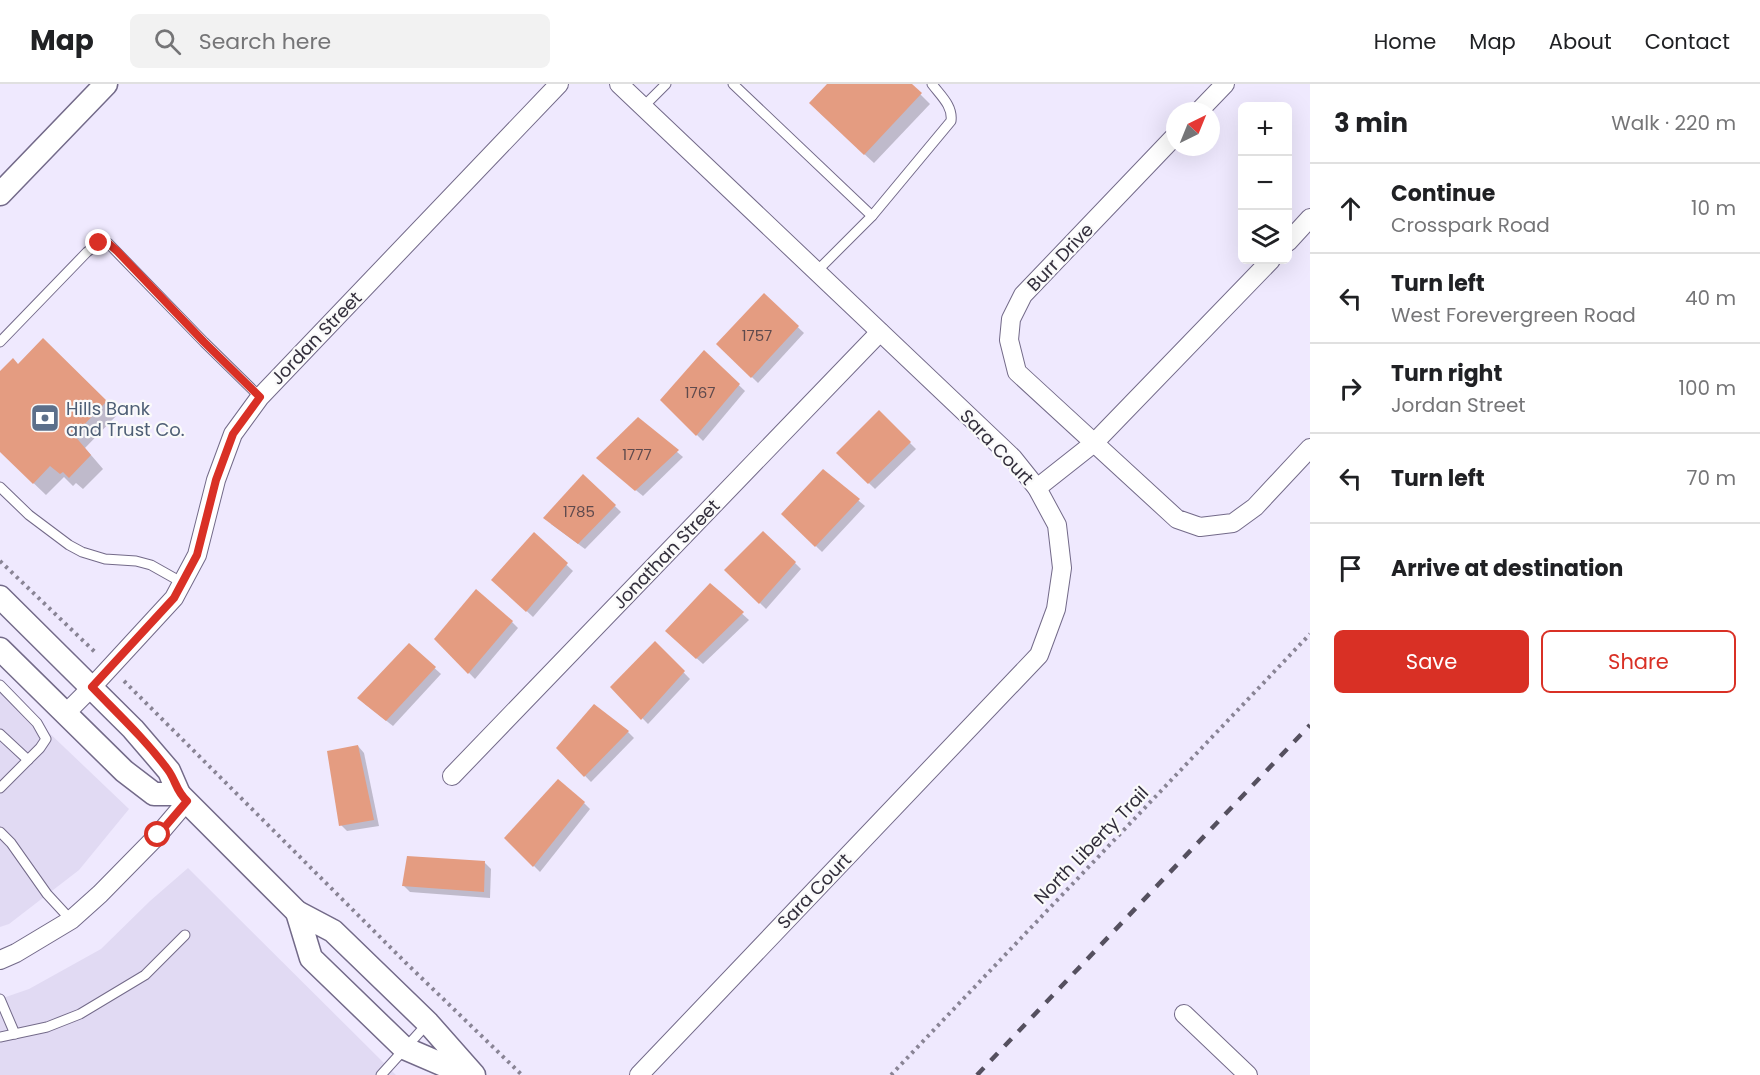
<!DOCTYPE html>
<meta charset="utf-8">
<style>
:root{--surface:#fff;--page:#f2f2f2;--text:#202124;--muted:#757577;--line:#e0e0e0;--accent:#d93025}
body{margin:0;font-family:Poppins,sans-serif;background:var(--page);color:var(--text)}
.controls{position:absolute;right:18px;top:18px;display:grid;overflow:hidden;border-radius:9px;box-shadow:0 6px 24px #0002}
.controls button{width:54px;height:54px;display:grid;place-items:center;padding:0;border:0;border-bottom:2px solid var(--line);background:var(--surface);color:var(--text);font:30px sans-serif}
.compass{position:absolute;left:1166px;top:18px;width:54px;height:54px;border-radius:50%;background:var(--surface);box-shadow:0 6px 24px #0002;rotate:43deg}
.stop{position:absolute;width:18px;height:18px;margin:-14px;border:4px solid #d93025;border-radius:50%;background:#fff}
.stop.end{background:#d93025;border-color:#fff;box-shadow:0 2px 6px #0008}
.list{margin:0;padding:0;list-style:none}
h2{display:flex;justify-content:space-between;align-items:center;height:78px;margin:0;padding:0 24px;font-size:26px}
h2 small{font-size:20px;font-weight:400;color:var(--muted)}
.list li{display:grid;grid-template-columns:39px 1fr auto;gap:18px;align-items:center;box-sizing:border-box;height:90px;padding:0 24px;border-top:2px solid var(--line)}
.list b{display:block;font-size:22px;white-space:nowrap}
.list p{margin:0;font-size:20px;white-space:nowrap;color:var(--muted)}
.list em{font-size:20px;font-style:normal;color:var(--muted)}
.actions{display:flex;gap:12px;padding:18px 24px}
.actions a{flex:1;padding:14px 0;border:2px solid var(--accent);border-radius:9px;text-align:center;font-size:21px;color:var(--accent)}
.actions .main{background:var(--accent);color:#fff}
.icon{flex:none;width:33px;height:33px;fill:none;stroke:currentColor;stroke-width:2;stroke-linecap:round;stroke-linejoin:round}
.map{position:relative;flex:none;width:1310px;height:991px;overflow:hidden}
header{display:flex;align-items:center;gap:36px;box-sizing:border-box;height:84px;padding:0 30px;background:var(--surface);border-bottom:2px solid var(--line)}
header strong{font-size:28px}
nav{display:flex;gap:33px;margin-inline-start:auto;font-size:21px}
.search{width:420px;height:54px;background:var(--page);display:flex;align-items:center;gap:15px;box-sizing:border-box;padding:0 21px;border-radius:9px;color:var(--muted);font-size:22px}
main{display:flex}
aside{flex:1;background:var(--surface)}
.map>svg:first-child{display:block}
</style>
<header>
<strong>Map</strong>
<div class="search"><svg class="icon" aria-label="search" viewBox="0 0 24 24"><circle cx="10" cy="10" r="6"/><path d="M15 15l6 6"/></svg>Search here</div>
<nav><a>Home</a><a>Map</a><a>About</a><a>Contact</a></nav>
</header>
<main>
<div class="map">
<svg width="1310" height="991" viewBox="0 0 1310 991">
<rect width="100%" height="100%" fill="#efe9fe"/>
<g fill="#e1daf3">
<polygon points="0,602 129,725 79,786 9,840 0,843"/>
<polygon points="188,784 396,991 0,991 0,915 29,905 101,865 150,817"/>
</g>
<g fill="#0003">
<polygon points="829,0 910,0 930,20 874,79 820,29"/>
<polygon points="764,211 804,249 758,299 718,260"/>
<polygon points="43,257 118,330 85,364 103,385 83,405 76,399 73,402 64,393 46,411 0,367 0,289 18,282"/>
<polygon points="704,268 745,307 703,357 662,316"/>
<polygon points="879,328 916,365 875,405 838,369"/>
<polygon points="638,335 683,373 643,412 604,380"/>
<polygon points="823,387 865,422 822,468 783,430"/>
<polygon points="584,392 621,428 585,465 551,440"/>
<polygon points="534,450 573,487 533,533 500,502"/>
<polygon points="795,479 801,485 766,525 726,486"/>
<polygon points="710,501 749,536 703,580 673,553"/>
<polygon points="512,538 518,544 475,595 436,555"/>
<polygon points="655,559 690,595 648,640 612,603"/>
<polygon points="409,561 441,590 393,642 365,620"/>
<polygon points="628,648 634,654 591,698 558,664"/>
<polygon points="358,662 364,669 379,742 347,747 341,741"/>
<polygon points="584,719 590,725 540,788 506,754"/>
<polygon points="485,779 491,785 490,814 410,808 404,802"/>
</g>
<g fill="#e49c81">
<polygon points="827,0 912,0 922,9 864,71 809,19"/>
<polygon points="764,209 799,242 751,294 716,260"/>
<polygon points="43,254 107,317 74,351 91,371 69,394 63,388 60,390 50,382 33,400 0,368 0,287 13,274 18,280"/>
<polygon points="704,266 740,300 696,352 660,316"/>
<polygon points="879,326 911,358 868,400 836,369"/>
<polygon points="638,333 679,366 635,407 596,374"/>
<polygon points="823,385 860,415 815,463 781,430"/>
<polygon points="583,390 616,421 578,460 543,434"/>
<polygon points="763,447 796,478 759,520 724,486"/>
<polygon points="534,448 568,479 526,528 491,496"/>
<polygon points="710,499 744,528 696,575 665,547"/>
<polygon points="476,505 513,537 468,590 434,555"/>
<polygon points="655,557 685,587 641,636 610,603"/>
<polygon points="409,559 436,583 386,637 357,614"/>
<polygon points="594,620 629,647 584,693 556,664"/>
<polygon points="358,661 374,736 339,742 327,667"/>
<polygon points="558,695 585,718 533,783 504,754"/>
<polygon points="407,772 485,777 484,808 402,802"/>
</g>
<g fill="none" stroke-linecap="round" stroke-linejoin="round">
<g stroke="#736a89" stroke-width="11">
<g id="service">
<polyline points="733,0 872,132"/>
<polyline points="643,23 666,0"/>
<path d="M 816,188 L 872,132 L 951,37 C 953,22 941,12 932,0"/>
<polyline points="0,258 87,168 99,159 108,159 204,258 260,313"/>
<polyline points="0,403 29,431 69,461 82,468 105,475 136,477 151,481 183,499"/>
<polyline points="0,601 37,639 46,655 40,664 0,704"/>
<polyline points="0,650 28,676"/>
<polyline points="0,748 11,759 47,810 71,836"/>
<polyline points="0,915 15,950"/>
<polyline points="0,953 47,943 80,930 145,891 185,851"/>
<polyline points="381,991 428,939"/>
</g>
</g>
<g stroke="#736a89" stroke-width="20">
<g id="minor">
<polyline points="619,0 1013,374 1037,404 1057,441 1062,484 1056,525 1039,571 639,991"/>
<polyline points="1199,27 1225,0"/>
<polyline points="1175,52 1023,211 1011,235 1009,256 1017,288 1177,435 1200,443 1233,439 1255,423 1310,364"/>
<polyline points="1288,158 1310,134"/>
<polyline points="1037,404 1094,359 1271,176"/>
<polyline points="66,629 92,603 174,514 197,471 216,396 233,350 260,313 559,0"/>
<polyline points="452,692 880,248"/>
<polyline points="0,876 16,869 71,836 100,810 158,751 187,717"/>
<polyline points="1184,930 1248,991"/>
</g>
</g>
<g stroke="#736a89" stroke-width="25">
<g id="tertiary">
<polyline points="0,110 106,0"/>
<polyline points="0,513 133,645 169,687 179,710 154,710 124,687 0,565"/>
<polyline points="179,710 297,828"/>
<polyline points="467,991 404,964 311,874 297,828 333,847 428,939 474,991"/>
</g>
</g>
<g stroke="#898495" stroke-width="4" stroke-dasharray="3 4.5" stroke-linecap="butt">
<polyline points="0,477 97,570"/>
<polyline points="124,597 406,879 522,991"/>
<polyline points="891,991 1310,550"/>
</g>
<use href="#service" stroke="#fff" stroke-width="9"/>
<use href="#minor" stroke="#fff" stroke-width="18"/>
<use href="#tertiary" stroke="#fff" stroke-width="22"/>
<polyline stroke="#55505f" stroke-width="4.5" stroke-dasharray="10 10" stroke-linecap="butt" points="977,991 1310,641"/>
</g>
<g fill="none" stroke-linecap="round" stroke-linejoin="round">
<path stroke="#d93025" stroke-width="8" d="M 99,159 L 108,159 L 117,167 L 204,258 L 260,313 L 233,350 L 216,396 L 197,471 L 174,514 L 92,603 C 118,630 146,656 168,686 C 176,697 176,707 187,717 L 158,751"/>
</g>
<defs>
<g id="bank-square" transform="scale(1.5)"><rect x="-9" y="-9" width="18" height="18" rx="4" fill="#5c6f8a" stroke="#fafafa"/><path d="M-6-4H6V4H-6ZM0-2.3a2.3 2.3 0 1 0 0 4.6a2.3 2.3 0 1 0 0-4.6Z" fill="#fff"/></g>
</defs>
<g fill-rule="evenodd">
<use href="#bank-square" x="45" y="334"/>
</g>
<g text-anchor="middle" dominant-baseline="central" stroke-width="4.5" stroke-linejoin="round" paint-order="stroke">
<g font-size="15" fill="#5f4a4d">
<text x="757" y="251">1757</text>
<text x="700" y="308">1767</text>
<text x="637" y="370">1777</text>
<text x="579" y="427">1785</text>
</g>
<g font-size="18" fill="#332f3c" stroke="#fafafa">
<text transform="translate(1060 173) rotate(-46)">Burr Drive</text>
<text transform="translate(316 254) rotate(-46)">Jordan Street</text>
<text transform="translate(997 363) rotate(46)">Sara Court</text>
<text transform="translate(666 470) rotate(-46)">Jonathan Street</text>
<text transform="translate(1091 761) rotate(-46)">North Liberty Trail</text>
<text transform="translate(814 807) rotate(-46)">Sara Court</text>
</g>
<g font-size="18" fill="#4e5e75" stroke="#fafafa" text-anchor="start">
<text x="66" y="324">Hills Bank<tspan x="66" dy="21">and Trust Co.</tspan></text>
</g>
</g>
</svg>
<div class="controls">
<button>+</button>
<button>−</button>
<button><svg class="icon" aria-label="layers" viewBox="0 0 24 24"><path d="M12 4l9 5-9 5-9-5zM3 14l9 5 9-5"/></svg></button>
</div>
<svg class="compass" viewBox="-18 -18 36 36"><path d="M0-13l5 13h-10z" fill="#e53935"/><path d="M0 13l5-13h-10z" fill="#757577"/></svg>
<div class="stop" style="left:158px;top:751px"></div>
<div class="stop end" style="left:99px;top:159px"></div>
</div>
<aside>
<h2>3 min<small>Walk · 220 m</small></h2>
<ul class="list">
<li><svg class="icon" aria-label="ahead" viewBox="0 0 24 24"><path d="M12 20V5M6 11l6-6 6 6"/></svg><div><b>Continue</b><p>Crosspark Road</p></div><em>10 m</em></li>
<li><svg class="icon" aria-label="left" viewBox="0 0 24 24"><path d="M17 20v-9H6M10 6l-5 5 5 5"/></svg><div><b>Turn left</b><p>West Forevergreen Road</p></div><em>40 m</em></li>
<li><svg class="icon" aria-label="right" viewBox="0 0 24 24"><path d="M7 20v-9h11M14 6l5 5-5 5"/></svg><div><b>Turn right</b><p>Jordan Street</p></div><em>100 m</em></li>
<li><svg class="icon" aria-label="left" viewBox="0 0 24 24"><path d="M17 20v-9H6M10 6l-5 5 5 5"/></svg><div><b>Turn left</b></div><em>70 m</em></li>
<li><svg class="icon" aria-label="arrive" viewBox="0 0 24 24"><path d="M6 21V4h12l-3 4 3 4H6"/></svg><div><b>Arrive at destination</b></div></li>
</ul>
<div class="actions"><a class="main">Save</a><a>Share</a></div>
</aside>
</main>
